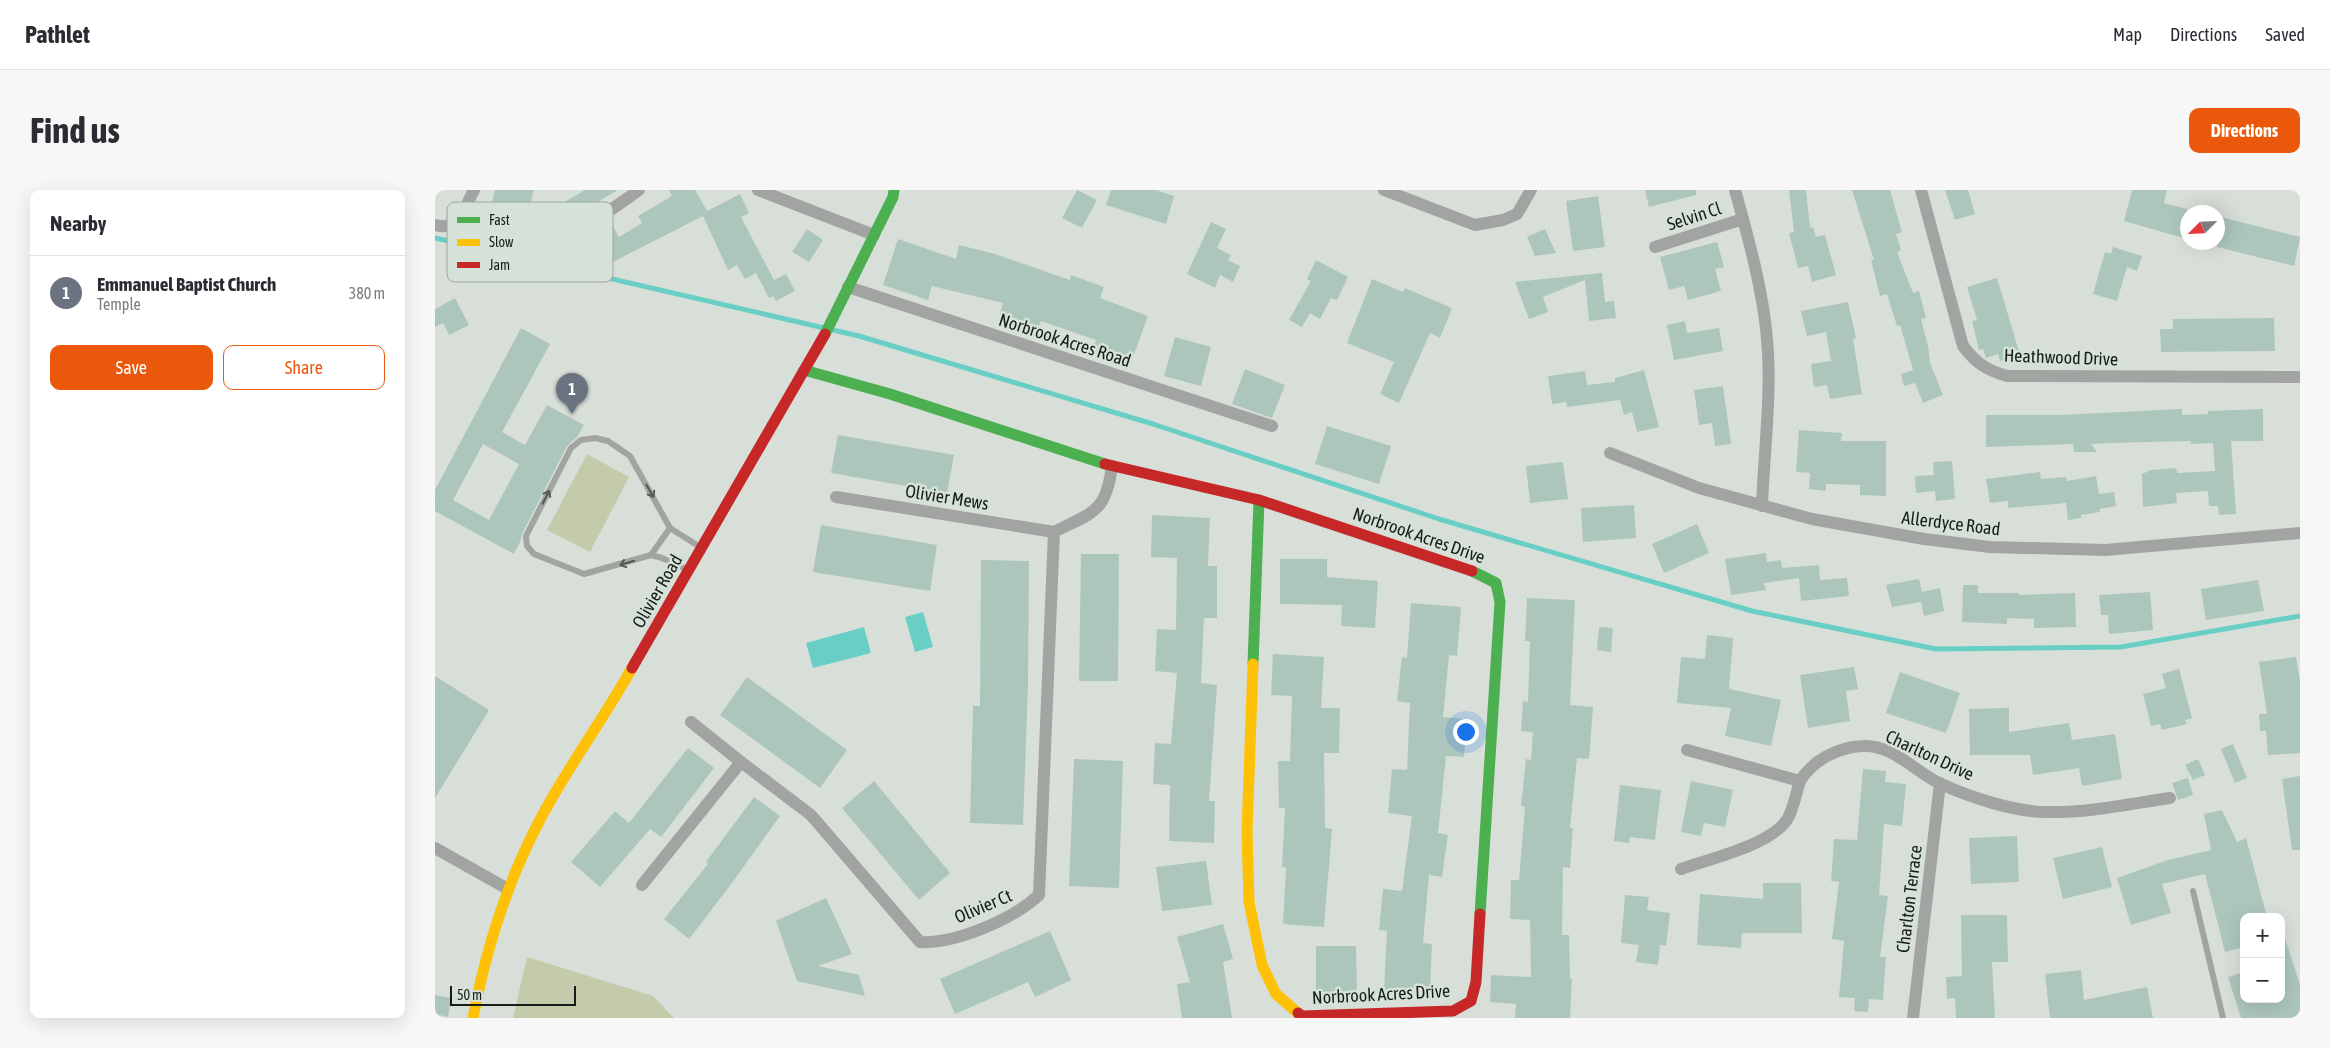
<!DOCTYPE html>
<meta charset="utf-8">
<style>
:root{--surface:#fff;--page:#f7f7f7;--text:#2b2b33;--muted:#7c7c81;--line:#e1e1e2;--accent:#ea580c}
body{margin:0;font-family:"Asap Condensed",sans-serif;background:var(--page);color:var(--text)}
.controls{position:absolute;right:15px;bottom:15px;display:grid;overflow:hidden;border-radius:10px;box-shadow:0 5px 20px #0002}
.controls button{width:45px;height:45px;display:grid;place-items:center;padding:0;border:0;border-bottom:1px solid var(--line);background:var(--surface);color:var(--text);font:25px sans-serif}
.compass{position:absolute;left:1745px;top:15px;width:45px;height:45px;border-radius:50%;background:var(--surface);box-shadow:0 5px 20px #0002;rotate:246deg}
.scale{position:absolute;left:15px;bottom:12px;width:126px;box-sizing:border-box;padding-left:5px;border:2px solid #181d19;border-top:0;font-size:14px;line-height:18px;white-space:nowrap;color:#181d19;-webkit-text-stroke:4px #d5e2d7;paint-order:stroke}
.you{position:absolute;left:1030px;top:541px;width:18px;height:18px;margin:-12px;border:4px solid #fff;border-radius:50%;background:#1a73e8;box-shadow:0 0 0 8px #1a73e833}
.badge{display:grid;place-items:center;width:32px;height:32px;border-radius:50%;background:var(--accent);color:#fff;font-size:16px;font-weight:700}
.pin{position:absolute;translate:-50% -41px;filter:drop-shadow(0 1px 2px #0008)}
.pin::after{content:'';position:absolute;top:26px;width:18px;height:15px;background:inherit;clip-path:polygon(0 0,100% 0,50% 100%)}
.list{margin:0;padding:0;list-style:none}
h2{display:flex;justify-content:space-between;align-items:center;height:65px;margin:0;padding:0 20px;font-size:21px}
h2 small{font-size:16px;font-weight:400;color:var(--muted)}
.list li{display:grid;grid-template-columns:32px 1fr auto;gap:15px;align-items:center;box-sizing:border-box;height:75px;padding:0 20px;border-top:1px solid var(--line)}
.list b{display:block;font-size:19px;white-space:nowrap}
.list p{margin:0;font-size:16px;white-space:nowrap;color:var(--muted)}
.list em{font-size:16px;font-style:normal;color:var(--muted)}
.actions{display:flex;gap:10px;padding:15px 20px}
.actions a{flex:1;padding:11px 0;border:1px solid var(--accent);border-radius:10px;text-align:center;font-size:18px;color:var(--accent)}
.actions .main{background:var(--accent);color:#fff}
.map{position:relative;flex:none;width:1865px;height:828px;overflow:hidden;border-radius:10px}
header{display:flex;align-items:center;gap:30px;box-sizing:border-box;height:70px;padding:0 25px;background:var(--surface);border-bottom:1px solid var(--line)}
header strong{font-size:24px}
nav{display:flex;gap:28px;margin-inline-start:auto;font-size:18px}
.intro{display:flex;align-items:center;justify-content:space-between;box-sizing:border-box;height:120px;padding:0 30px}
h1{margin:0;font-size:35px}
.button{padding:12px 22px;border-radius:10px;background:var(--accent);color:#fff;font-size:18px;font-weight:700}
main{display:flex;gap:30px;padding:0 30px}
aside{flex:1;background:var(--surface);border-radius:10px;box-shadow:0 5px 20px #0002}
.map>svg:first-child{display:block}
</style>
<header>
<strong>Pathlet</strong>
<nav><a>Map</a><a>Directions</a><a>Saved</a></nav>
</header>
<div class="intro"><h1>Find us</h1><a class="button">Directions</a></div>
<main>
<aside>
<h2>Nearby<small></small></h2>
<ul class="list">
<li><span class="badge" style="background:#6b7280">1</span><div><b>Emmanuel Baptist Church</b><p>Temple</p></div><em>380 m</em></li>
</ul>
<div class="actions"><a class="main">Save</a><a>Share</a></div>
</aside>
<div class="map">
<svg width="1865" height="828" viewBox="0 0 1865 828">
<rect width="100%" height="100%" fill="#d8dfd9"/>
<g fill="#c4cbaa">
<polygon points="152,264 194,287 155,362 112,340"/>
<polygon points="92,767 218,806 239,828 78,828"/>
</g>
<g fill="#69cfc5">
<polygon points="488,422 498,457 480,462 470,427"/>
<polygon points="429,437 436,463 378,478 371,453"/>
</g>
<g fill="none" stroke-linecap="round" stroke-linejoin="round">
<polyline stroke="#69cfc5" stroke-width="5" points="0,48 424,146 718,234 1004,329 1317,421 1501,459 1686,457 1865,426"/>
</g>
<g fill="#adc6bc" fill-rule="evenodd">
<polygon points="60,0 99,0 89,39 83,37 79,58 48,52"/>
<polygon points="150,0 183,0 164,11 184,47 207,33 203,26 237,6 234,0 260,0 272,21 305,4 314,23 306,27 339,90 351,84 360,101 341,111 338,106 334,108 321,83 310,89 302,75 293,80 268,26 170,76 164,66 151,73 141,55 132,61 121,42 134,35 123,16"/>
<polygon points="642,0 662,10 647,38 627,28"/>
<polygon points="676,0 721,0 739,6 731,34 671,15"/>
<polygon points="1210,0 1261,0 1261,5 1214,17"/>
<polygon points="1354,0 1371,0 1375,38 1378,37 1381,47 1390,45 1401,85 1377,92 1373,76 1363,78 1354,43 1359,42"/>
<polygon points="1417,0 1455,0 1467,42 1461,44 1466,60 1462,62 1478,103 1484,101 1491,128 1486,129 1493,156 1495,173 1508,205 1488,213 1480,193 1469,196 1466,184 1478,180 1465,135 1462,136 1452,104 1445,106 1436,70 1439,70"/>
<polygon points="1510,0 1533,0 1540,24 1520,30"/>
<polygon points="1697,0 1732,0 1729,13 1752,19 1752,49 1689,31"/>
<polygon points="1163,6 1170,57 1138,61 1131,11"/>
<polygon points="1782,26 1865,47 1859,76 1782,57"/>
<polygon points="776,32 791,39 782,58 796,65 793,70 805,76 798,92 785,85 780,98 752,84"/>
<polygon points="372,39 388,50 374,72 357,62"/>
<polygon points="1110,39 1121,63 1100,66 1092,47"/>
<polygon points="463,49 521,69 524,55 560,64 635,90 636,85 669,97 665,108 713,126 694,178 656,164 661,150 606,131 601,143 563,130 568,113 497,96 493,110 448,95"/>
<polygon points="1282,52 1289,77 1280,79 1286,101 1253,110 1249,96 1234,100 1225,67"/>
<polygon points="1678,57 1707,66 1702,81 1692,77 1682,111 1658,104 1670,62 1676,64"/>
<polygon points="881,70 913,87 902,110 896,108 885,129 875,123 867,137 854,130 876,91 872,89"/>
<polygon points="1167,83 1170,112 1179,111 1181,128 1154,131 1150,90 1108,107 1113,122 1094,129 1080,92"/>
<polygon points="1562,88 1585,165 1565,171 1563,164 1551,168 1548,159 1544,160 1537,131 1542,130 1532,97"/>
<polygon points="937,89 968,102 970,98 1017,118 1005,148 995,143 964,213 945,204 959,172 912,153"/>
<polygon points="20,108 34,135 14,145 8,133 0,137 0,119"/>
<polygon points="1413,112 1421,148 1418,149 1427,204 1395,209 1392,195 1379,197 1376,174 1396,171 1391,142 1372,146 1366,121"/>
<polygon points="1839,128 1840,161 1726,162 1725,139 1738,139 1738,129"/>
<polygon points="1250,131 1252,143 1284,138 1288,161 1239,170 1232,135"/>
<path d="M 86,138 L 115,154 L 67,242 L 90,255 L 112,215 L 149,235 L 142,247 L 132,256 L 87,344 L 86,350 L 79,364 L 0,321 L 0,300 ZM 48,254 L 84,274 L 54,330 L 18,310 Z"/>
<polygon points="740,147 776,157 766,196 729,186"/>
<polygon points="810,179 850,195 837,228 797,214"/>
<polygon points="1209,180 1224,237 1202,242 1197,222 1189,225 1185,210 1132,217 1131,212 1117,214 1113,186 1150,181 1152,195 1180,192 1180,188"/>
<polygon points="1288,196 1296,254 1280,256 1277,233 1264,235 1259,200"/>
<polygon points="1747,219 1747,225 1773,224 1773,221 1828,219 1828,251 1796,251 1801,324 1784,325 1783,316 1774,316 1773,301 1741,303 1742,313 1708,317 1707,284 1716,280 1740,278 1743,283 1780,281 1778,253 1756,254 1756,251 1675,253 1656,254 1662,262 1639,262 1638,254 1551,257 1551,225 1625,225"/>
<polygon points="892,236 956,256 944,294 880,274"/>
<polygon points="1364,240 1407,243 1406,251 1451,251 1451,306 1425,305 1425,295 1391,294 1391,301 1374,299 1375,283 1361,282"/>
<polygon points="403,245 519,265 512,303 396,283"/>
<polygon points="1517,271 1520,309 1501,311 1500,301 1481,303 1480,286 1499,285 1498,272"/>
<polygon points="1128,272 1133,309 1095,313 1091,276"/>
<polygon points="1605,282 1606,289 1631,287 1632,291 1661,286 1664,304 1679,302 1681,316 1664,319 1665,322 1646,325 1646,328 1633,330 1631,313 1573,318 1573,311 1555,313 1551,289"/>
<polygon points="1199,315 1201,348 1148,352 1146,318"/>
<polygon points="717,325 775,328 773,376 782,376 782,428 769,428 766,493 782,495 774,611 780,611 779,653 734,651 735,595 718,594 720,553 736,554 742,483 720,481 722,439 741,440 742,368 716,367"/>
<polygon points="1262,334 1274,363 1229,383 1217,354"/>
<polygon points="386,335 502,355 495,401 378,382"/>
<polygon points="1331,363 1332,372 1346,370 1347,378 1384,375 1385,390 1412,388 1414,406 1366,411 1364,388 1329,393 1331,400 1296,405 1290,369"/>
<polygon points="646,364 684,364 683,491 644,491"/>
<polygon points="845,369 892,369 892,387 943,391 940,438 906,436 907,415 845,414"/>
<polygon points="546,370 594,371 593,495 588,635 535,633 538,516 545,516"/>
<polygon points="1484,389 1487,402 1505,398 1509,421 1489,426 1486,412 1457,417 1451,395"/>
<polygon points="1823,390 1829,421 1771,430 1766,399"/>
<polygon points="1528,395 1543,395 1543,403 1584,403 1584,405 1640,403 1641,437 1599,438 1599,429 1572,428 1572,434 1527,432"/>
<polygon points="1715,402 1718,440 1674,444 1673,425 1666,425 1664,405"/>
<polygon points="1092,408 1140,410 1135,515 1158,517 1154,569 1142,568 1135,638 1138,638 1135,678 1128,677 1127,745 1134,745 1135,789 1137,789 1135,828 1080,828 1081,814 1055,812 1056,785 1096,787 1095,730 1075,729 1076,690 1084,690 1090,617 1086,616 1091,569 1096,570 1098,542 1086,541 1088,511 1093,512 1095,451 1090,451"/>
<polygon points="976,413 1026,417 1022,466 1014,465 1008,527 1032,529 1029,567 1011,566 1003,643 1013,645 1007,687 994,685 988,753 997,754 995,803 949,801 952,741 944,740 948,699 967,701 977,626 953,623 957,579 972,580 975,513 962,511 967,467 972,468"/>
<polygon points="1164,437 1178,438 1176,462 1162,460"/>
<polygon points="1272,445 1298,448 1294,499 1346,510 1336,556 1290,546 1296,518 1242,513 1246,467 1270,469"/>
<polygon points="838,464 889,467 886,518 905,518 904,563 889,563 890,638 897,639 889,737 848,734 851,678 847,677 850,618 844,618 843,571 855,571 857,506 836,505"/>
<polygon points="1861,467 1865,491 1865,563 1833,565 1831,541 1825,541 1824,524 1832,524 1824,472"/>
<polygon points="1419,477 1423,499 1411,501 1415,531 1373,538 1365,485"/>
<polygon points="1744,479 1757,528 1750,530 1752,534 1727,540 1725,534 1716,536 1708,504 1731,498 1727,484"/>
<polygon points="1465,482 1525,503 1511,543 1451,523"/>
<polygon points="0,486 54,520 0,608"/>
<polygon points="312,487 412,560 385,598 285,525"/>
<polygon points="1574,518 1574,542 1634,533 1637,550 1680,544 1687,589 1647,596 1644,578 1598,585 1595,565 1535,565 1534,519"/>
<polygon points="1798,554 1812,588 1800,593 1786,559"/>
<polygon points="253,558 279,578 226,647 215,639 165,697 136,672 180,621 194,633"/>
<polygon points="639,569 688,571 684,698 634,696"/>
<polygon points="1763,569 1770,585 1758,590 1750,575"/>
<polygon points="1428,579 1451,581 1450,592 1471,594 1467,636 1449,634 1444,705 1453,706 1445,767 1451,767 1448,810 1434,809 1433,822 1419,821 1420,808 1404,807 1409,751 1397,749 1404,692 1396,691 1399,649 1422,650"/>
<polygon points="1865,586 1865,660 1857,660 1847,589"/>
<polygon points="1753,588 1758,605 1743,610 1737,593"/>
<polygon points="439,591 515,683 484,710 407,618"/>
<polygon points="1256,591 1298,600 1290,637 1269,633 1266,646 1246,642"/>
<polygon points="1185,595 1226,600 1220,650 1195,647 1194,653 1179,651"/>
<polygon points="319,607 345,626 294,697 254,749 229,729 273,674 271,672"/>
<polygon points="1787,620 1802,652 1811,648 1832,727 1809,727 1809,757 1790,762 1770,684 1727,694 1736,723 1696,735 1682,688 1733,670 1776,660 1769,624"/>
<polygon points="1582,646 1584,692 1536,694 1534,648"/>
<polygon points="1667,657 1677,697 1628,709 1618,668"/>
<polygon points="771,671 777,715 727,721 721,677"/>
<polygon points="1328,693 1366,693 1367,743 1307,743 1306,758 1262,755 1265,704 1328,709"/>
<polygon points="1190,705 1214,707 1212,720 1235,723 1231,756 1225,755 1223,775 1201,772 1204,755 1186,753"/>
<polygon points="391,708 417,764 383,776 424,785 430,806 362,791 341,731"/>
<polygon points="1526,725 1572,725 1573,772 1557,772 1560,828 1521,828 1520,808 1512,809 1511,787 1527,786"/>
<polygon points="788,734 798,769 788,772 797,828 747,828 742,794 755,792 742,747"/>
<polygon points="615,741 636,790 600,807 593,792 520,824 505,789"/>
<polygon points="1849,745 1865,795 1865,828 1806,828 1793,787 1809,782 1809,809 1846,809 1846,746"/>
<polygon points="881,756 921,756 922,804 881,804"/>
<polygon points="1646,780 1649,810 1712,797 1718,828 1615,828 1610,784"/>
<polygon points="0,805 16,808 13,827 0,824"/>
</g>
<g fill="none" stroke-linecap="round" stroke-linejoin="round">
<g stroke="#a2a4a1" stroke-width="6">
<polyline points="216,365 235,338"/>
<polyline points="253,380 227,368 216,365 149,384 99,364 92,356 91,346 136,258 146,250 160,248 173,251 195,266 235,338 265,357"/>
<polyline points="1758,701 1788,828"/>
</g>
<g stroke="#a2a4a1" stroke-width="12">
<polyline points="323,0 439,45"/>
<polyline points="949,0 1040,35 1068,30 1082,24 1096,0"/>
<path d="M 1300,0 C 1313,47 1328,100 1332,149 C 1337,203 1329,261 1327,316"/>
<path d="M 1486,0 L 1528,156 C 1541,173 1551,180 1572,186 L 1865,187"/>
<polyline points="177,19 204,0"/>
<path d="M 0,35 C 25,42 29,18 39,0"/>
<polyline points="1220,57 1308,29"/>
<polyline points="413,97 837,236"/>
<polyline points="1175,263 1264,298 1377,329 1489,349 1555,357 1670,360 1865,343"/>
<polyline points="401,307 619,342"/>
<polyline points="256,532 306,572"/>
<path d="M 1252,560 L 1365,591 C 1378,570 1403,557 1428,556 C 1457,554 1482,583 1506,594 C 1535,607 1579,622 1611,622 C 1653,623 1694,614 1735,608"/>
<polyline points="0,658 73,699"/>
<path d="M 1246,679 C 1274,669 1339,654 1353,628 C 1359,617 1361,603 1365,591"/>
<path d="M 207,695 L 306,572 L 376,625 L 485,752 C 521,754 578,729 604,705 L 619,342 C 658,322 671,323 677,276"/>
<polyline points="1478,828 1505,593"/>
</g>
<g stroke="#4caf50" stroke-width="11">
<polyline points="390,144 458,7 459,0"/>
<polyline points="369,180 455,204 670,274"/>
<polyline points="1037,381 1061,393 1065,412 1045,724"/>
<polyline points="818,474 824,310"/>
</g>
<g stroke="#ffc107" stroke-width="11">
<polyline points="818,474 812,641 814,712 827,775 841,804 863,823"/>
<path d="M 38,828 C 51,758 74,687 108,624 C 135,574 169,528 197,478"/>
</g>
<g stroke="#c62828" stroke-width="11">
<polyline points="670,274 824,310 1037,381"/>
<polyline points="197,478 390,144"/>
<polyline points="863,823 867,826 1018,821 1036,811 1041,792 1045,724"/>
</g>
</g>
<defs><path id="oneway-shaft" d="M-6 0H5M1.5-3L5.5 0L1.5 3" fill="none" stroke-width="1.6" stroke-linecap="round" stroke-linejoin="round" transform="scale(1.25)"/></defs>
<g stroke="#565a56">
<use href="#oneway-shaft" transform="translate(215 301) rotate(60)"/>
<use href="#oneway-shaft" transform="translate(111 307) rotate(-63)"/>
<use href="#oneway-shaft" transform="translate(192 373) rotate(163)"/>
</g>
<g text-anchor="middle" dominant-baseline="central" stroke-width="5" stroke-linejoin="round" paint-order="stroke">
<g font-size="18" fill="#181d19" stroke="#d5e2d7">
<text transform="translate(1259 26) rotate(-18)">Selvin Cl</text>
<text transform="translate(630 150) rotate(18)">Norbrook Acres Road</text>
<text transform="translate(1626 167) rotate(2)">Heathwood Drive</text>
<text transform="translate(512 307) rotate(9)">Olivier Mews</text>
<text transform="translate(1516 333) rotate(7)">Allerdyce Road</text>
<text transform="translate(984 345) rotate(19)">Norbrook Acres Drive</text>
<text transform="translate(222 401) rotate(-60)">Olivier Road</text>
<text transform="translate(1495 565) rotate(25)">Charlton Drive</text>
<text transform="translate(1474 709) rotate(-83)">Charlton Terrace</text>
<text transform="translate(548 716) rotate(-23)">Olivier Ct</text>
<text transform="translate(946 804) rotate(-3)">Norbrook Acres Drive</text>
</g>
</g>
<rect x="12" y="12" width="166" height="80" rx="8" fill="#d5e2d7" stroke="#9ca79e" stroke-width="1"/>
<rect x="22" y="27" width="23" height="6" fill="#4caf50"/>
<rect x="22" y="49" width="23" height="7" fill="#ffc107"/>
<rect x="22" y="72" width="23" height="6" fill="#c62828"/>
<g font-size="14" fill="#181d19">
<text x="54" y="35">Fast</text>
<text x="54" y="57">Slow</text>
<text x="54" y="80">Jam</text>
</g>
</svg>
<div class="controls">
<button>+</button>
<button>−</button>
</div>
<svg class="compass" viewBox="-18 -18 36 36"><path d="M0-13l5 13h-10z" fill="#e53935"/><path d="M0 13l5-13h-10z" fill="#7c7c81"/></svg>
<div class="scale">50 m</div>
<div class="you"></div>
<div class="pin badge" style="left:137px;top:224px;background:#6b7280">1</div>
</div>
</main>
